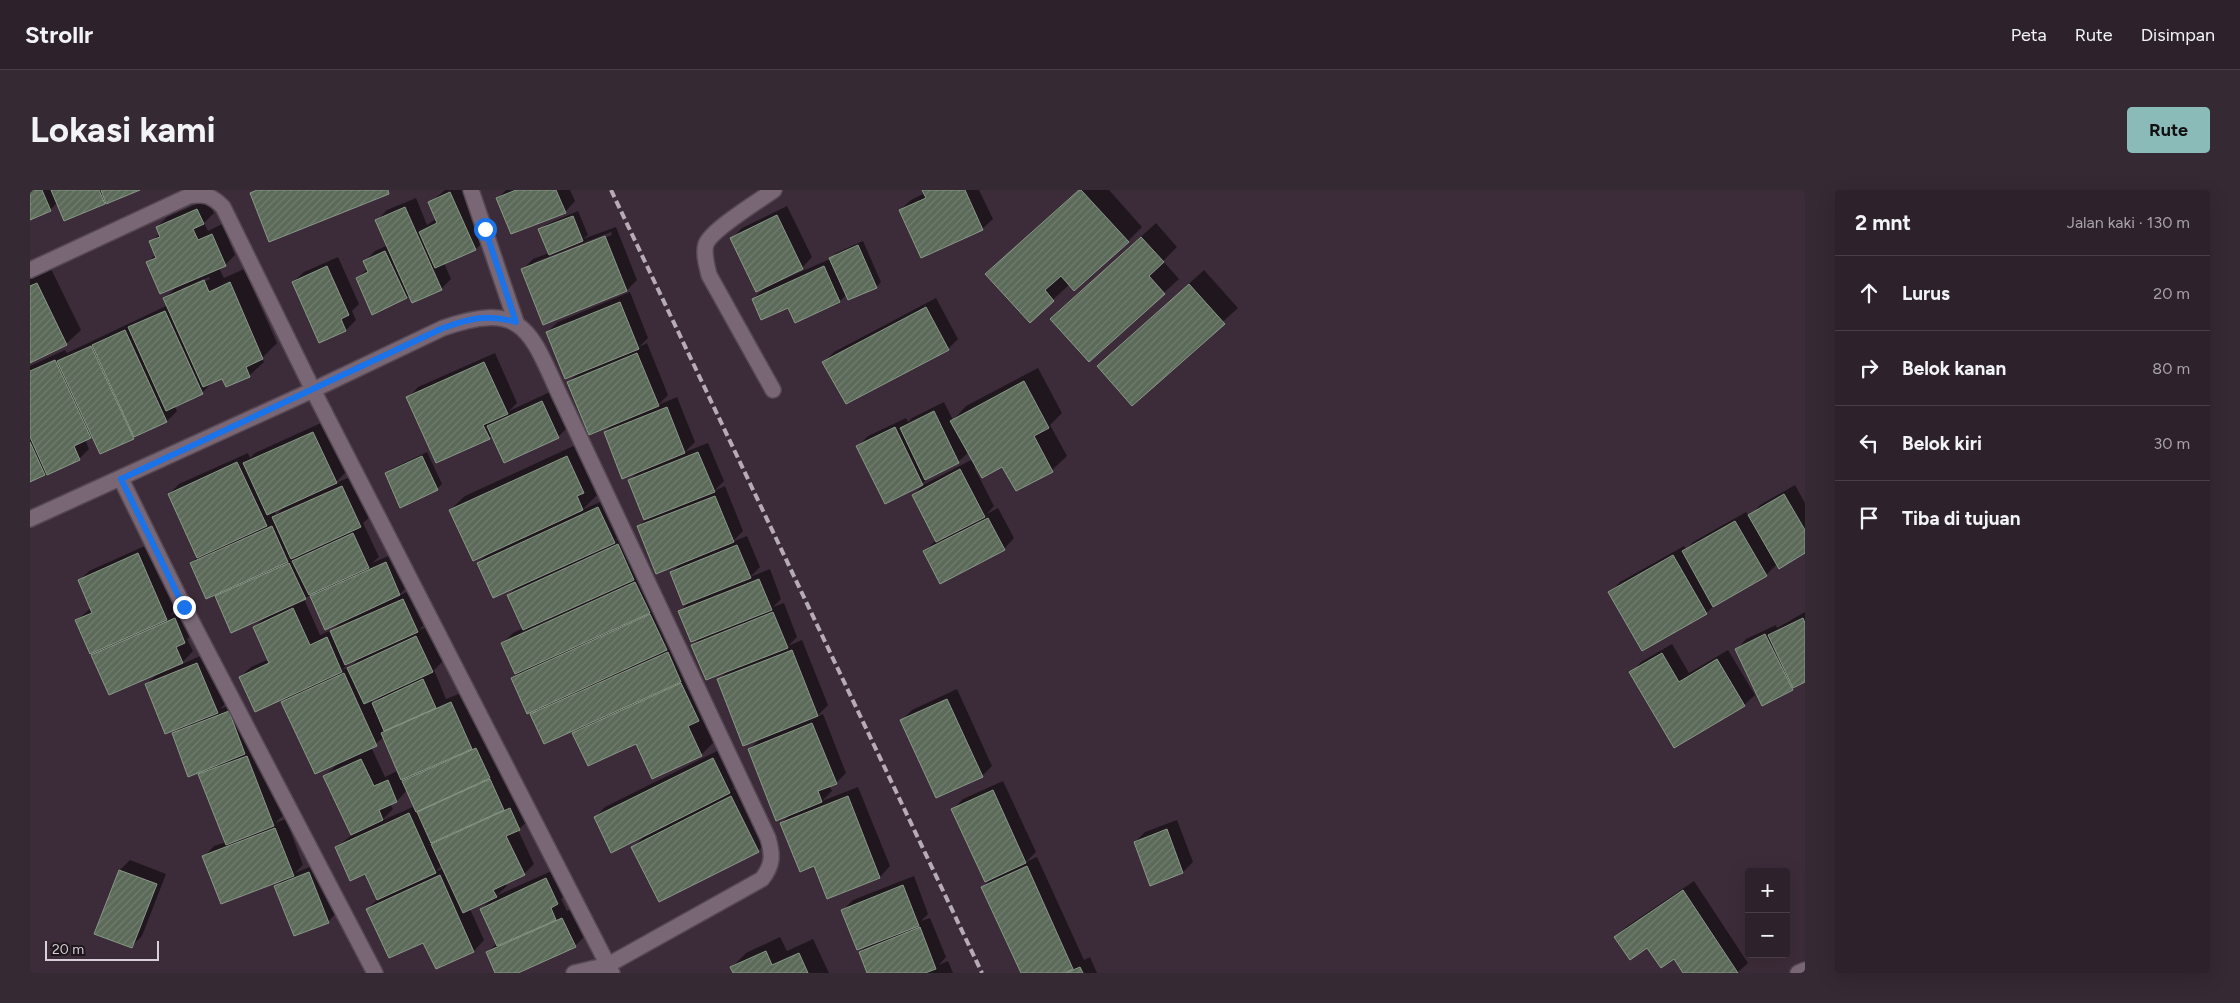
<!DOCTYPE html>
<html lang="id">
<meta charset="utf-8">
<style>
:root{--surface:#2d212b;--page:#352933;--text:#f1f3f6;--muted:#a7a3a9;--line:#483e47;--accent:#8bbbb9}
body{margin:0;font-family:Figtree,sans-serif;background:var(--page);color:var(--text)}
.controls{position:absolute;right:15px;bottom:15px;display:grid;overflow:hidden;border-radius:5px;box-shadow:0 5px 20px #0002}
.controls button{width:45px;height:45px;display:grid;place-items:center;padding:0;border:0;border-bottom:1px solid var(--line);background:var(--surface);color:var(--text);font:25px sans-serif}
.scale{position:absolute;left:15px;bottom:12px;width:114px;box-sizing:border-box;padding-left:5px;border:2px solid #d9cfd7;border-top:0;font-size:14px;line-height:18px;white-space:nowrap;color:#d9cfd7;-webkit-text-stroke:4px #1e171d;paint-order:stroke}
.stop{position:absolute;width:15px;height:15px;margin:-11px;border:4px solid #1a73e8;border-radius:50%;background:#fff}
.stop.end{background:#1a73e8;border-color:#fff;box-shadow:0 1px 5px #0008}
.list{margin:0;padding:0;list-style:none}
h2{display:flex;justify-content:space-between;align-items:center;height:65px;margin:0;padding:0 20px;font-size:21px}
h2 small{font-size:16px;font-weight:400;color:var(--muted)}
.list li{display:grid;grid-template-columns:32px 1fr auto;gap:15px;align-items:center;box-sizing:border-box;height:75px;padding:0 20px;border-top:1px solid var(--line)}
.list b{display:block;font-size:19px;white-space:nowrap}
.list em{font-size:16px;font-style:normal;color:var(--muted)}
.icon{flex:none;width:28px;height:28px;fill:none;stroke:currentColor;stroke-width:2;stroke-linecap:round;stroke-linejoin:round}
.map{position:relative;flex:none;width:1775px;height:783px;overflow:hidden;border-radius:5px}
header{display:flex;align-items:center;gap:30px;box-sizing:border-box;height:70px;padding:0 25px;background:var(--surface);border-bottom:1px solid var(--line)}
header strong{font-size:24px}
nav{display:flex;gap:28px;margin-inline-start:auto;font-size:18px}
.intro{display:flex;align-items:center;justify-content:space-between;box-sizing:border-box;height:120px;padding:0 30px}
h1{margin:0;font-size:35px}
.button{padding:12px 22px;border-radius:5px;background:var(--accent);color:#111;font-size:18px;font-weight:700}
main{display:flex;gap:30px;padding:0 30px}
aside{flex:1;background:var(--surface);border-radius:5px;box-shadow:0 5px 20px #0002}
.map>svg:first-child{display:block}
</style>
<header>
<strong>Strollr</strong>
<nav><a>Peta</a><a>Rute</a><a>Disimpan</a></nav>
</header>
<div class="intro"><h1>Lokasi kami</h1><a class="button">Rute</a></div>
<main>
<div class="map">
<svg width="1775" height="783" viewBox="0 0 1775 783">
<defs>
<pattern id="building-hatch" width="6" height="6" patternUnits="userSpaceOnUse" patternTransform="scale(1.25)"><rect width="6" height="6" fill="#5b6a59"/><path d="M-1 1l2-2M0 6l6-6M5 7l2-2" fill="none" stroke="#727e70"/></pattern>
</defs>
<rect width="100%" height="100%" fill="#3c2c39"/>
<g fill="#0007" fill-rule="evenodd">
<polygon points="0,0 107,0 74,13 27,13 20,20 0,28"/>
<polygon points="415,0 434,0 456,49 446,59 414,73 421,89 411,99 380,104 377,107 327,89 338,78 335,71 345,61 358,55 347,30 357,20 386,8 397,35 406,29 399,13"/>
<polygon points="476,0 540,0 545,11 535,22 468,8"/>
<polygon points="894,0 949,0 963,29 952,39 870,20 881,10 895,3"/>
<polygon points="1049,0 1079,0 1112,37 1098,51 1040,94 1000,131 956,84"/>
<path d="M 178,9 L 184,23 L 174,33 L 178,41 L 192,34 L 205,65 L 195,75 L 189,78 L 194,88 L 214,79 L 247,153 L 232,168 L 234,172 L 219,186 L 193,187 L 182,192 L 172,203 L 145,217 L 147,221 L 137,231 L 103,248 L 62,245 L 55,249 L 59,259 L 49,269 L 0,291 L 0,176 L 35,160 L 37,163 L 138,115 L 135,108 L 147,96 L 117,73 L 126,64 L 121,52 L 130,43 L 127,37 L 137,27 ZM 179,87 L 180,89 L 151,102 L 151,99 Z"/>
<polygon points="757,16 782,67 772,78 702,48 712,38"/>
<path d="M 548,21 L 558,45 L 553,49 L 586,37 L 607,90 L 597,100 L 514,134 L 492,80 L 503,69 L 519,63 L 510,40 L 515,35 ZM 581,42 L 582,45 L 503,76 L 503,73 Z"/>
<polygon points="1126,33 1147,57 1133,71 1149,89 1059,170 1021,129"/>
<polygon points="833,51 851,92 846,97 817,104 810,111 759,117 723,109 736,97 800,69 806,63"/>
<polygon points="308,67 329,114 322,121 326,130 316,140 290,152 263,92 274,82"/>
<polygon points="21,79 51,140 36,154 0,172 0,89"/>
<polygon points="1174,80 1208,118 1102,214 1068,176"/>
<polygon points="600,102 618,148 609,157 617,153 638,205 628,215 647,207 665,252 655,262 678,253 694,291 684,301 695,296 713,341 702,352 717,346 730,377 720,387 740,379 751,409 743,417 754,413 767,447 758,456 772,450 798,515 786,527 793,524 816,583 806,593 799,595 802,601 792,611 828,597 860,676 850,687 798,707 785,675 751,633 761,624 719,559 731,548 689,490 698,480 663,455 671,447 650,421 659,412 641,382 651,372 608,337 615,330 600,290 610,280 575,242 584,233 539,192 550,181 517,142 528,132"/>
<polygon points="906,108 928,149 918,159 794,172 804,162"/>
<polygon points="465,163 487,213 479,221 522,201 538,237 528,247 463,245 459,248 378,208 388,197"/>
<polygon points="1008,178 1032,223 1020,235 1037,266 1022,280 973,275 944,277 964,316 957,324 968,318 984,348 974,359 894,362 906,350 883,305 893,295 943,269 939,262 928,272 902,285 892,294 828,256 838,246 876,228 878,232 882,228 914,212 923,230 936,216"/>
<path d="M 293,232 L 316,282 L 304,294 L 322,286 L 341,326 L 333,333 L 349,367 L 342,373 L 366,363 L 380,394 L 368,406 L 383,399 L 398,431 L 389,440 L 397,437 L 413,471 L 404,480 L 416,509 L 431,503 L 453,550 L 457,548 L 485,611 L 490,609 L 500,629 L 488,640 L 504,674 L 494,684 L 475,693 L 477,696 L 466,706 L 526,679 L 537,703 L 531,709 L 537,721 L 543,718 L 555,746 L 545,756 L 485,783 L 467,783 L 457,763 L 467,753 L 451,719 L 462,709 L 440,719 L 454,750 L 444,761 L 406,778 L 394,751 L 337,719 L 348,709 L 335,682 L 306,657 L 322,645 L 295,586 L 308,573 L 253,512 L 261,504 L 210,487 L 221,477 L 239,469 L 225,437 L 235,427 L 186,407 L 192,401 L 161,373 L 168,367 L 139,304 L 149,294 L 218,263 L 220,268 L 225,263 ZM 255,316 L 246,325 L 244,320 ZM 288,400 L 282,407 L 312,431 L 304,439 L 290,445 L 274,409 ZM 329,468 L 321,476 L 312,480 L 320,472 ZM 351,505 L 343,514 L 341,509 ZM 354,547 L 369,580 L 355,587 L 341,557 ZM 380,585 L 373,592 L 371,589 ZM 378,599 L 385,616 L 351,631 L 363,619 L 360,613 L 367,611 ZM 412,675 L 414,678 L 405,682 Z"/>
<polygon points="552,252 568,288 562,293 567,305 552,320 579,308 594,342 585,351 599,345 614,379 606,386 615,382 646,449 638,457 648,453 685,551 671,565 607,552 544,543 551,536 502,525 509,518 482,488 487,484 473,453 483,443 493,438 478,405 488,396 448,373 458,363 420,320 435,306"/>
<polygon points="397,262 412,294 407,299 356,284 361,279"/>
<polygon points="1765,295 1775,313 1775,362 1747,374 1736,385 1685,415 1676,423 1580,402 1590,392 1654,356 1656,359 1663,352 1716,322 1719,327 1730,315"/>
<polygon points="119,354 147,419 140,425 155,419 165,442 157,449 163,461 150,475 177,463 197,512 190,519 209,512 225,553 218,560 227,556 254,625 245,633 256,629 273,675 265,683 289,673 308,721 298,732 246,697 254,688 174,667 184,656 196,652 170,584 176,579 143,544 150,537 116,494 128,483 63,465 69,459 46,431 61,418 49,391 59,381"/>
<polygon points="1775,422 1775,491 1762,499 1706,460 1716,449 1746,435 1747,438"/>
<polygon points="1642,454 1659,483 1698,460 1725,505 1714,515 1601,483 1611,472"/>
<polygon points="927,499 962,576 952,586 872,530 882,520"/>
<polygon points="693,558 710,592 702,600 716,593 743,646 728,661 630,710 603,658 616,644 565,628 575,617"/>
<polygon points="973,591 1006,662 996,672 1007,667 1054,770 1060,767 1067,783 992,783 953,697 963,687 923,619 933,609"/>
<polygon points="1147,630 1163,672 1153,682 1121,694 1105,652 1115,642"/>
<polygon points="100,670 136,684 112,746 102,756 90,680"/>
<polygon points="884,686 898,724 891,731 900,728 916,767 909,775 918,771 923,783 838,783 830,762 837,755 813,720 823,710"/>
<polygon points="1664,691 1718,773 1707,783 1654,783 1644,768 1586,747 1596,737"/>
<polygon points="750,747 757,761 783,749 799,783 705,783 702,777 716,763"/>
</g>
<g fill="url(#building-hatch)" stroke="#899987">
<polygon points="0,0 12,0 21,21 0,30"/>
<polygon points="21,0 69,0 75,14 34,31"/>
<polygon points="71,0 110,0 76,14"/>
<polygon points="227,0 358,0 359,4 239,52 220,3"/>
<polygon points="486,0 526,0 536,23 481,44 466,8"/>
<polygon points="892,0 935,0 953,40 891,68 869,20 896,8"/>
<polygon points="1049,0 1051,0 1099,52 1044,101 1031,86 1015,100 1024,111 1000,133 955,84"/>
<polygon points="420,2 446,60 405,78 389,42 407,33 398,12"/>
<polygon points="375,17 412,100 382,113 345,30"/>
<polygon points="167,19 174,34 163,39 168,50 182,44 196,76 130,104 116,72 126,68 119,51 130,47 126,37"/>
<polygon points="747,25 773,79 726,102 700,48"/>
<polygon points="543,26 553,51 519,65 508,39"/>
<polygon points="575,46 597,101 513,135 491,79"/>
<polygon points="1111,47 1134,72 1119,86 1135,104 1059,172 1020,129"/>
<polygon points="828,55 847,98 818,110 799,68"/>
<polygon points="355,61 377,108 342,125 326,88 338,82 333,71"/>
<polygon points="297,76 319,125 311,129 316,141 289,153 262,92"/>
<polygon points="794,76 810,112 765,133 758,118 731,130 722,109"/>
<polygon points="174,90 179,102 200,92 233,169 216,177 220,187 196,197 192,189 173,197 133,108"/>
<polygon points="7,93 37,155 0,173 0,96"/>
<polygon points="1159,94 1195,134 1102,216 1067,176"/>
<polygon points="590,112 609,159 535,189 516,142"/>
<polygon points="896,117 919,160 816,214 792,172"/>
<polygon points="135,121 173,204 136,221 98,137"/>
<polygon points="95,140 137,232 104,247 62,155"/>
<polygon points="61,156 104,249 70,264 27,171"/>
<polygon points="607,163 629,216 559,245 537,192"/>
<polygon points="25,170 61,248 44,256 50,270 17,285 0,247 0,181"/>
<polygon points="454,172 478,224 453,235 460,249 406,273 376,207"/>
<polygon points="994,191 1019,238 1004,246 1023,282 986,301 972,277 952,288 920,231"/>
<polygon points="512,211 529,248 474,273 457,236"/>
<polygon points="637,217 655,263 592,289 574,242"/>
<polygon points="904,221 929,273 895,290 870,238"/>
<polygon points="865,237 893,295 855,314 826,256"/>
<polygon points="283,242 307,293 237,325 213,273"/>
<polygon points="0,252 15,285 0,292"/>
<polygon points="668,262 685,302 614,330 598,290"/>
<polygon points="392,266 408,300 370,318 355,283"/>
<polygon points="537,266 554,303 547,306 553,320 443,371 419,320"/>
<polygon points="207,272 237,336 167,368 138,304"/>
<polygon points="930,279 955,327 906,352 882,305"/>
<polygon points="312,296 331,337 261,369 242,327"/>
<polygon points="1754,304 1775,340 1775,363 1749,379 1718,325"/>
<polygon points="685,306 704,352 626,384 607,336"/>
<polygon points="568,317 585,353 463,408 447,373"/>
<polygon points="958,328 975,360 910,394 893,361"/>
<polygon points="1705,331 1737,386 1683,417 1652,361"/>
<polygon points="242,336 258,372 176,409 160,373"/>
<polygon points="323,343 339,378 279,405 262,371"/>
<polygon points="588,354 604,390 493,440 477,405"/>
<polygon points="707,355 721,388 653,415 640,382"/>
<polygon points="108,363 137,430 60,464 45,430 62,423 48,390"/>
<polygon points="1643,365 1677,424 1612,461 1578,402"/>
<polygon points="356,372 370,405 295,440 280,406"/>
<polygon points="259,373 276,409 201,443 185,406"/>
<polygon points="729,389 742,420 661,452 648,421"/>
<polygon points="605,392 620,423 485,484 471,453"/>
<polygon points="373,409 388,442 315,475 300,441"/>
<polygon points="263,418 280,455 297,447 312,482 225,522 209,487 239,473 223,437"/>
<polygon points="743,422 758,458 676,490 661,455"/>
<polygon points="620,424 637,460 497,524 481,488"/>
<polygon points="145,428 155,453 146,457 153,473 79,505 61,465"/>
<polygon points="1773,428 1775,433 1775,492 1763,498 1738,445"/>
<polygon points="1735,444 1763,500 1732,516 1705,459"/>
<polygon points="386,446 403,482 334,514 317,478"/>
<polygon points="762,460 788,526 713,556 687,489"/>
<polygon points="638,462 651,492 514,554 500,524"/>
<polygon points="1632,463 1649,492 1687,469 1715,516 1644,558 1599,482"/>
<polygon points="167,473 188,523 135,544 115,494"/>
<polygon points="314,483 347,556 285,584 251,512"/>
<polygon points="393,489 406,518 354,541 342,513"/>
<polygon points="651,493 669,531 658,536 672,566 622,589 606,554 558,576 542,543"/>
<polygon points="917,509 953,587 906,608 870,530"/>
<polygon points="421,512 442,559 371,590 351,543"/>
<polygon points="199,521 215,564 158,587 142,543"/>
<polygon points="782,533 807,594 788,601 792,612 746,631 718,559"/>
<polygon points="446,558 460,588 386,622 372,591"/>
<polygon points="217,566 244,636 196,655 168,584"/>
<polygon points="683,568 700,603 581,663 564,627"/>
<polygon points="331,569 344,596 358,590 367,612 349,620 353,630 321,645 293,586"/>
<polygon points="460,589 474,620 401,653 387,622"/>
<polygon points="963,600 996,673 955,692 921,619"/>
<polygon points="701,606 729,662 629,712 601,657"/>
<polygon points="818,606 850,688 797,709 784,676 770,682 750,633"/>
<polygon points="480,618 490,640 476,646 495,685 463,700 467,707 433,723 401,654"/>
<polygon points="379,623 406,683 347,710 335,684 320,691 305,657"/>
<polygon points="245,638 264,686 191,714 172,666"/>
<polygon points="1137,639 1153,683 1120,696 1104,652"/>
<polygon points="997,676 1043,779 1034,783 991,783 951,697"/>
<polygon points="89,680 127,694 102,758 64,744"/>
<polygon points="279,682 299,733 264,746 244,696"/>
<polygon points="410,685 444,762 406,779 393,753 359,768 336,719"/>
<polygon points="516,688 528,714 521,718 526,730 467,756 450,719"/>
<polygon points="873,695 889,736 827,760 811,720"/>
<polygon points="1653,700 1708,783 1653,783 1644,769 1631,778 1617,758 1600,770 1584,747"/>
<polygon points="532,728 546,757 488,783 465,783 456,762"/>
<polygon points="890,737 906,779 895,783 837,783 829,762"/>
<polygon points="736,761 742,775 769,763 778,783 703,783 700,777"/>
<polygon points="1050,777 1053,783 1036,783"/>
</g>
<g fill="none" stroke-linecap="round" stroke-linejoin="round">
<g stroke="#554853" stroke-width="18">
<g id="street">
<polyline points="441,0 486,132"/>
<path d="M 0,80 L 159,6 C 175,3 182,6 193,17 L 283,200 L 582,783"/>
<path d="M 743,200 L 679,85 C 677,76 673,64 676,54 C 682,39 729,11 744,0"/>
<polyline points="91,289 154,417 345,783"/>
<path d="M 0,329 L 283,200 L 413,138 C 498,108 501,146 533,212 L 738,648 C 743,665 743,675 732,689 L 578,775 L 544,783"/>
<polyline points="1768,783 1775,780"/>
</g>
</g>
<use href="#street" stroke="#796776" stroke-width="15"/>
<polyline stroke="#b7acb5" stroke-width="4" stroke-dasharray="8 4" stroke-linecap="butt" points="581,0 952,783"/>
</g>
<g fill="none" stroke-linecap="round" stroke-linejoin="round">
<path stroke="#1a73e8" stroke-width="6" d="M 154,417 L 91,289 L 413,138 C 441,128 457,124 486,132 L 455,39"/>
</g>
</svg>
<div class="controls">
<button>+</button>
<button>−</button>
</div>
<div class="scale">20 m</div>
<div class="stop" style="left:455px;top:39px"></div>
<div class="stop end" style="left:154px;top:417px"></div>
</div>
<aside>
<h2>2 mnt<small>Jalan kaki · 130 m</small></h2>
<ul class="list">
<li><svg class="icon" aria-label="ahead" viewBox="0 0 24 24"><path d="M12 20V5M6 11l6-6 6 6"/></svg><div><b>Lurus</b></div><em>20 m</em></li>
<li><svg class="icon" aria-label="right" viewBox="0 0 24 24"><path d="M7 20v-9h11M14 6l5 5-5 5"/></svg><div><b>Belok kanan</b></div><em>80 m</em></li>
<li><svg class="icon" aria-label="left" viewBox="0 0 24 24"><path d="M17 20v-9H6M10 6l-5 5 5 5"/></svg><div><b>Belok kiri</b></div><em>30 m</em></li>
<li><svg class="icon" aria-label="arrive" viewBox="0 0 24 24"><path d="M6 21V4h12l-3 4 3 4H6"/></svg><div><b>Tiba di tujuan</b></div></li>
</ul>
</aside>
</main>
